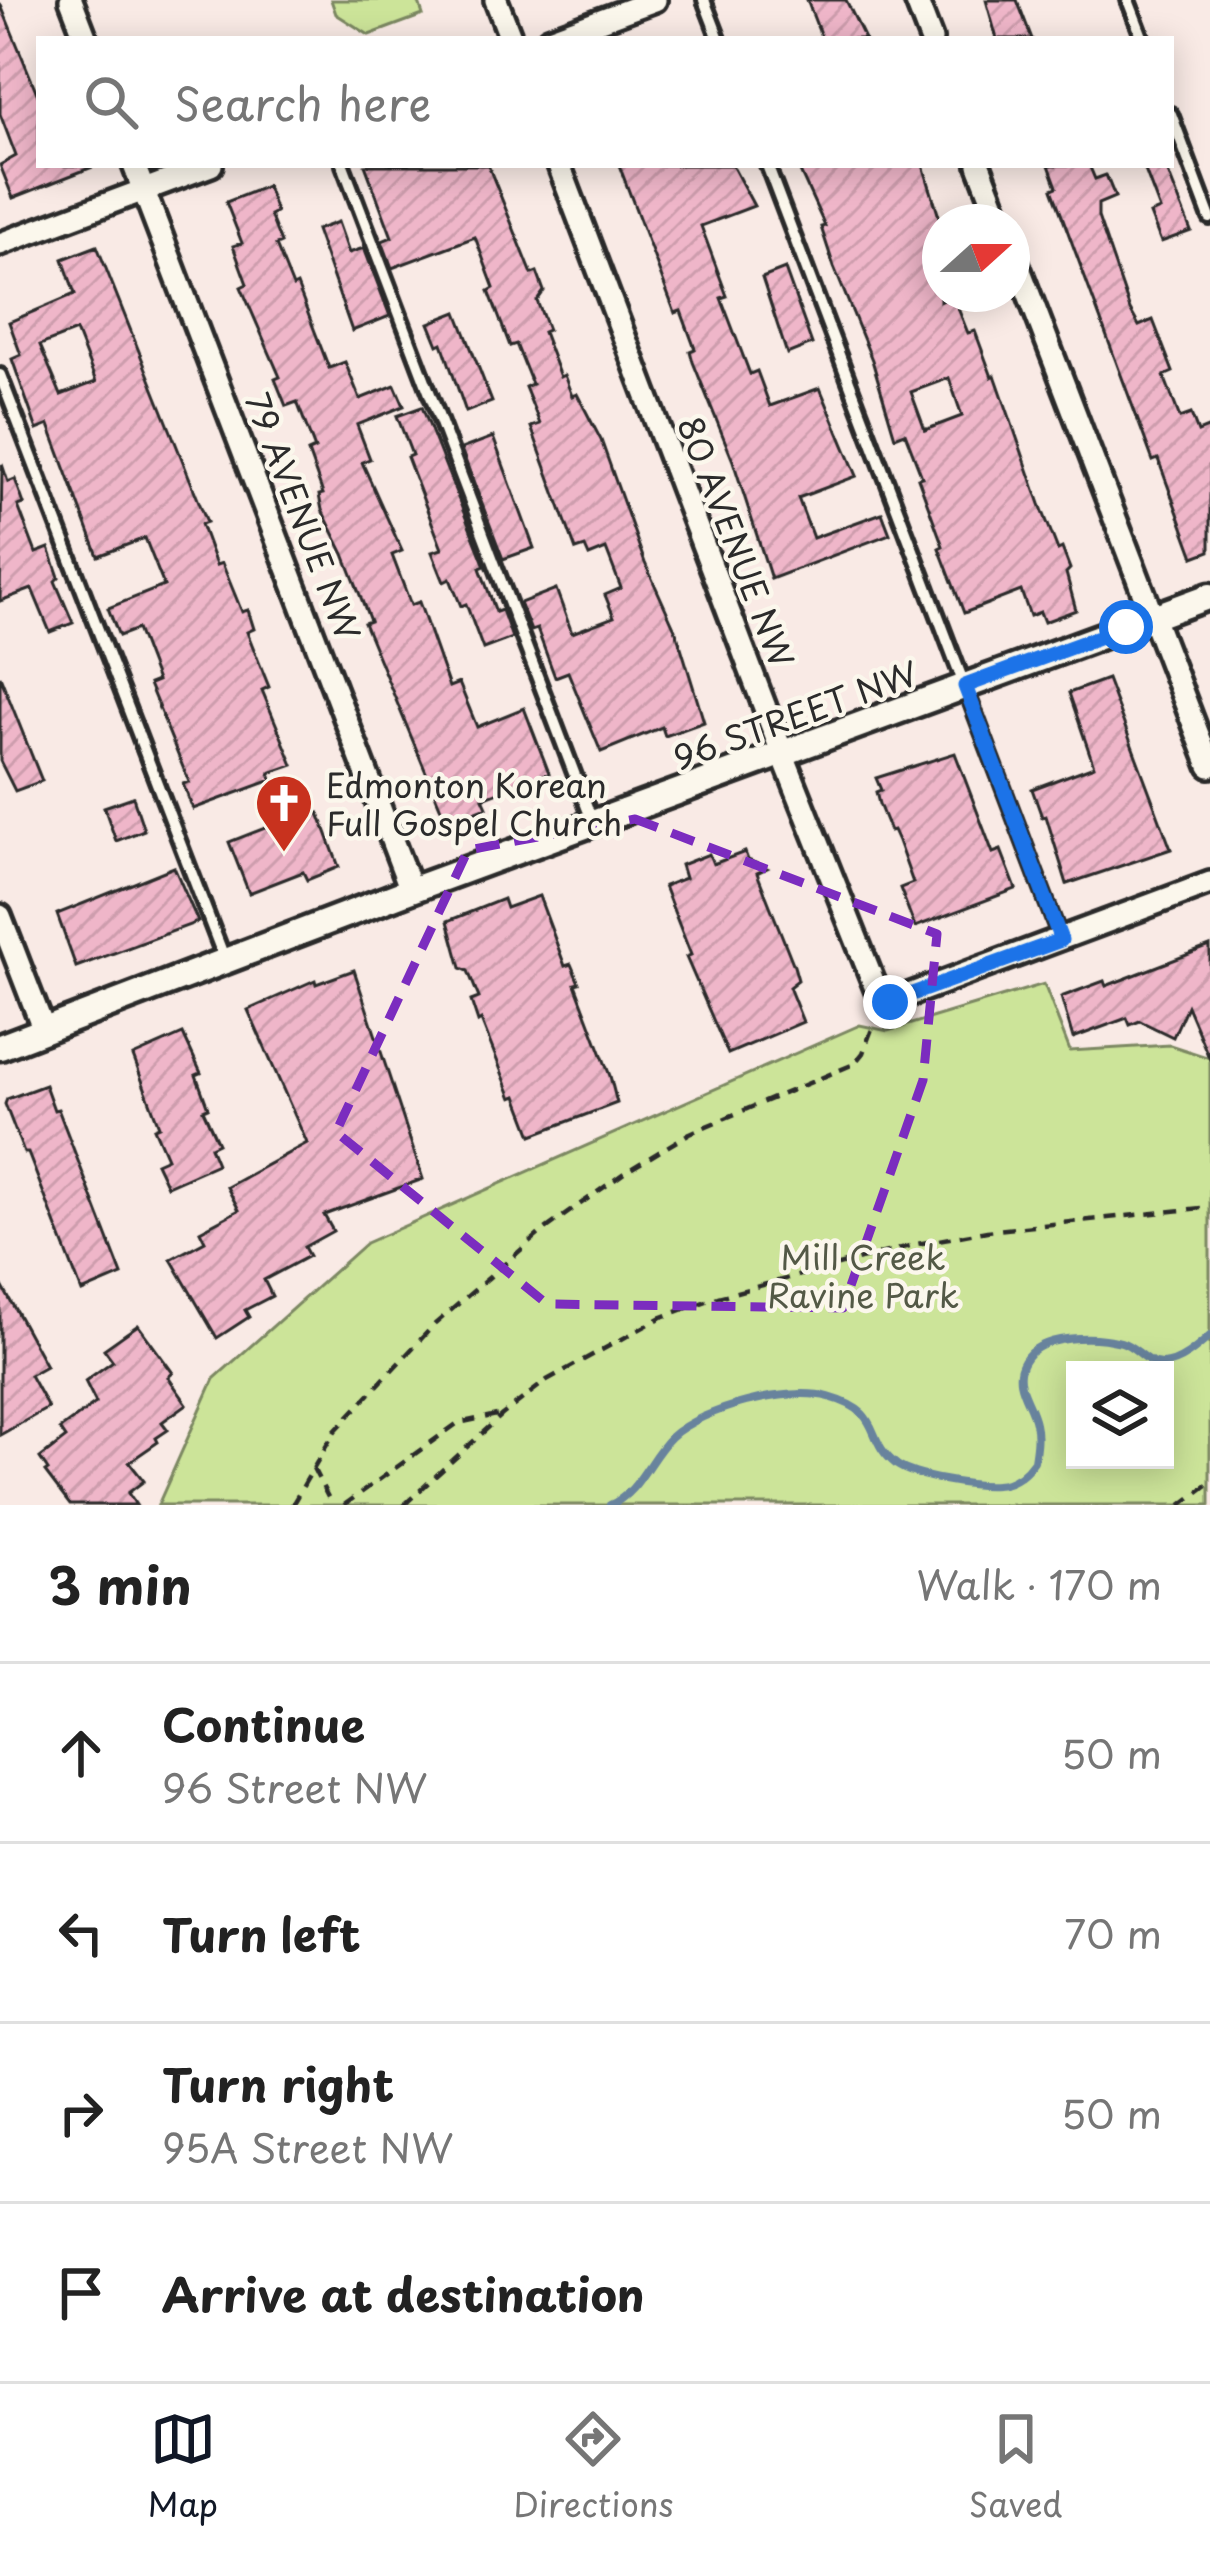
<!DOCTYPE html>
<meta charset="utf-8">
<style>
:root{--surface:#fff;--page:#f6f6f6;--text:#222;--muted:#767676;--line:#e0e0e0;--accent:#111827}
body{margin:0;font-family:"Playpen Sans",sans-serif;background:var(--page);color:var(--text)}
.controls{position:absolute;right:36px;bottom:36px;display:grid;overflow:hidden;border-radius:0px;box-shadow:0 6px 30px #0003}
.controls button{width:108px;height:108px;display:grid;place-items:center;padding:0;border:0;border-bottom:3px solid var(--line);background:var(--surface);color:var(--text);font:60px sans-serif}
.compass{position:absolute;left:922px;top:204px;width:108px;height:108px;border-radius:50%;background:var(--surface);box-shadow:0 6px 30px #0003;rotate:69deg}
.stop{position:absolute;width:36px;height:36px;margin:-27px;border:9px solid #1a73e8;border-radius:50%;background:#fff}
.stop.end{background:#1a73e8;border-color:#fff;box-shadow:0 3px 12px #0008}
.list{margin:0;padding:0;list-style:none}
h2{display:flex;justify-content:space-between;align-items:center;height:156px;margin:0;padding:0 48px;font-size:51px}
h2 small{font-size:39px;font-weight:400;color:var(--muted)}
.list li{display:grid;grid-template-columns:78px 1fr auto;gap:36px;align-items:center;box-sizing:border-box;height:180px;padding:0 48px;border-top:3px solid var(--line)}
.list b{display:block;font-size:45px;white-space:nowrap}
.list p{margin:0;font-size:39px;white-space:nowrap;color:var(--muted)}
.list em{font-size:39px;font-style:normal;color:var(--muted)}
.icon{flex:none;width:66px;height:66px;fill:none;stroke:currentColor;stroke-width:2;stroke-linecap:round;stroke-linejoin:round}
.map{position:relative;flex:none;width:1210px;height:1505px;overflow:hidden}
.search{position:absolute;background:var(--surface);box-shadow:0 6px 30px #0003;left:36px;right:36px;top:36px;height:132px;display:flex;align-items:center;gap:30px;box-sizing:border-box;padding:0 42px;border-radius:0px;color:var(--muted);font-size:45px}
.sheet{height:876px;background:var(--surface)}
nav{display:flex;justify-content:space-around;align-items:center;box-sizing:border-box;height:168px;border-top:3px solid var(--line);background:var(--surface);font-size:33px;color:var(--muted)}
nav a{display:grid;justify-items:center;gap:6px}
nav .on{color:var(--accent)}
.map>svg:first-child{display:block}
</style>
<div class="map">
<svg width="1210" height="1505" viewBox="0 0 1210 1505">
<defs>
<pattern id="building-hatch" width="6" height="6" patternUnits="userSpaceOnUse" patternTransform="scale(3)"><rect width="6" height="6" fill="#efb6c9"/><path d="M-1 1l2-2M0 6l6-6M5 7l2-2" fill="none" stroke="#cd9dad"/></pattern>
</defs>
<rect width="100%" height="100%" fill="#f9eae5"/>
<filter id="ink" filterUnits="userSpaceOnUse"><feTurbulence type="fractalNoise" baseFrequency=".00833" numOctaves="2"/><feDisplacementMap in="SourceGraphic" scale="24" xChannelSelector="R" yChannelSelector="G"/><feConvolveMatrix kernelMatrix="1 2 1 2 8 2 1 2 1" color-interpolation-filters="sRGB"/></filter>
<g filter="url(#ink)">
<g fill="#cce499" stroke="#7c8862" stroke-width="3" fill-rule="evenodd">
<polygon points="331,0 418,0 423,15 369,35 336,14"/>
<path d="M 1044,984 L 1070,1051 L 1170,1045 L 1210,1058 L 1210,1505 L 158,1505 L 214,1379 L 366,1243 L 860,1025 L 888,1031 ZM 1075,1370 L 1165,1370 L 1165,1460 L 1075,1460 Z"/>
</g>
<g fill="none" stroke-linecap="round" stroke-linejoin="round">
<path stroke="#68839d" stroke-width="8" d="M 610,1505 C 639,1493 649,1458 671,1437 C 703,1408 787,1386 829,1397 C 886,1413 862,1438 897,1465 C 914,1477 975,1487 996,1485 C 1012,1484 1025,1474 1034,1461 C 1036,1448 1038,1436 1035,1423 C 1031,1402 1011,1383 1024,1361 C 1039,1334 1095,1335 1121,1342 C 1136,1346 1146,1364 1162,1364 C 1179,1364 1198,1347 1210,1336"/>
</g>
<g fill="url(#building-hatch)" stroke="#2b2b2b" stroke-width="3" fill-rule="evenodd">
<polygon points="807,0 846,0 865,39 822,39"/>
<polygon points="986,0 1017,0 1032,39 997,39"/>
<polygon points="0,3 39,98 39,165 95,166 13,198 0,165 16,156 0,114"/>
<polygon points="365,165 488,165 532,274 537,272 544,291 537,301 548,330 543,332 560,377 564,375 572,396 577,394 601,440 645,563 677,634 704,722 665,736 662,727 601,752 568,672 555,677 537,629 531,631 520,603 556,589 572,633 614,617 605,595 621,588 606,549 589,556 585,547 576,550 531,427 540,424 525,387 532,384 516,344 510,346 489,291 494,288 475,237 392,268 382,241 392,237"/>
<polygon points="619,165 732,165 754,206 701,226 727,296 721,298 750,374 757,371 770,406 820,388 857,476 798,498 813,538 882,513 890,534 771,579 733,461 693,362 690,351 695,349 681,311 675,313"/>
<path d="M 797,165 L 923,165 L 940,220 L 940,302 L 953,296 L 968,333 L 975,331 L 992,377 L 995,375 L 1040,504 L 1058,550 L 1062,548 L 1070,569 L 1066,573 L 1076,610 L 1044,622 L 1040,612 L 1030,616 L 1021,591 L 964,613 L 939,548 L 943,546 L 918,478 L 922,477 L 905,433 L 895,437 L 872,360 L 834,267 L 821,227 L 825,226 ZM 949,378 L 962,416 L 925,430 L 911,392 Z"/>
<polygon points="1049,165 1089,165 1095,179 1106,175 1115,197 1098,204 1098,217 1130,310 1139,326 1153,320 1173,372 1164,376 1180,418 1191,414 1198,432 1210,427 1210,551 1194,557 1158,459 1153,461 1052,189 1057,187"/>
<polygon points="1143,165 1165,165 1191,231 1161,242 1150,214 1160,210"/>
<polygon points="267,186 276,212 270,215 281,243 276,245 293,287 297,285 329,368 345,362 360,399 395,385 404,406 357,425 370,459 362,462 402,551 392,555 411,605 419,602 449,687 459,683 477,727 524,708 549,773 483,798 487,807 447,823 364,623 370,621 344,554 322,510 319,495 323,494 308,452 315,449 297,402 286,406 275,379 280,377 241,287 247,284 233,246 242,243 226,202"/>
<polygon points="338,222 349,253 364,248 390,316 352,331 316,230"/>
<path d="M 97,246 L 207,522 L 201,524 L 216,565 L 222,563 L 242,612 L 248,610 L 254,629 L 247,632 L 269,687 L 262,690 L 293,765 L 270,773 L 272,780 L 193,809 L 183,784 L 189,782 L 149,684 L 157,681 L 137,629 L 119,636 L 108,608 L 164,586 L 145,538 L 98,556 L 49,425 L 37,430 L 12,359 L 21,355 L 9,322 L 75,294 L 63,259 ZM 76,331 L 96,382 L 61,395 L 40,345 Z"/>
<polygon points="785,269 812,344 787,354 762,278"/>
<polygon points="457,312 492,402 466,412 442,343 438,345 429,323"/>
<polygon points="422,407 485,566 480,568 496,612 502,610 512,638 483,649 466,604 461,606 450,579 444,582 432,552 442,549 407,457 412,455 397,416"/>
<polygon points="493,437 534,548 503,559 461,449"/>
<polygon points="2,464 8,482 15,479 24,504 18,506 36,553 49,548 59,577 55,581 73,623 50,632 32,589 0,601"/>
<polygon points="0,676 42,781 15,791 0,761"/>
<polygon points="1107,679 1171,849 1067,884 1046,816 1042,817 1032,789 1094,766 1069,693"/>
<polygon points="955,753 993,853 1001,850 1016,889 915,927 900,888 913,883 898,841 893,830 890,831 879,804 876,792 881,790 876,778"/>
<polygon points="133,797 144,830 116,841 104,807"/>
<polygon points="314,809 319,813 339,867 307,880 303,872 249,893 229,842"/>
<polygon points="745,852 748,860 767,868 757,873 794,966 798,980 789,987 803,1022 728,1054 686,957 691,955 664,886 685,878 681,865 709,854 713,864"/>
<polygon points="174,867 198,922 76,967 57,914"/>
<polygon points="539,896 565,966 571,964 579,983 575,984 610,1076 617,1103 532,1135 517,1096 512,1098 481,1020 478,1022 471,1001 479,998 468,971 461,968 448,921 503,899 506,908"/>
<polygon points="1210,946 1210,1060 1187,1006 1173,1037 1140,1021 1130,1025 1127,1018 1073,1038 1061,997 1104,981 1106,986"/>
<polygon points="354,970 423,1179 324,1215 333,1231 304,1247 309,1256 264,1280 272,1296 245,1310 249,1317 217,1338 171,1259 205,1241 200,1231 239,1210 227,1187 307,1143 248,1010 315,980 316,984"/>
<polygon points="183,1034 201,1073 196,1075 208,1108 203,1110 218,1143 210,1147 217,1164 167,1186 156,1163 167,1158 154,1128 159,1126 133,1056"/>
<polygon points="45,1085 54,1110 58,1109 122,1275 82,1292 28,1153 24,1153 5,1104 7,1099"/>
<polygon points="0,1282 46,1366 30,1375 48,1408 0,1435"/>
<polygon points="138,1325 173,1373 168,1377 187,1404 162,1422 168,1430 156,1438 158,1442 129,1462 144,1481 128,1493 136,1505 70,1505 45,1472 48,1470 40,1458 66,1438 60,1429 96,1403 85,1381 113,1361 104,1349"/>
</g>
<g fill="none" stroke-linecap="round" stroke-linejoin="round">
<g stroke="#2b2b2b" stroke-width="20">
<g id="service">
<polyline points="704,0 719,39"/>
<polyline points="1128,0 1143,39"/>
<polyline points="1171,114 1210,218"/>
<polyline points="343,165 593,823"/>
<polyline points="767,165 1061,940"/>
<polyline points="0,375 225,960"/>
</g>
</g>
<g stroke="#2b2b2b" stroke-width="30">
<g id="minor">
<polyline points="71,0 86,39"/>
<polyline points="496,0 511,39"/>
<polyline points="916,0 931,39"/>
<polyline points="549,39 655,0"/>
<polyline points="134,165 411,890"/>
<polyline points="559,165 783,755 877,991 890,1002 1210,883"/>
<polyline points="979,165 1001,222"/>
<polyline points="0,244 211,165"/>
<polyline points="1012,250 1210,766"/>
<polyline points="0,916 44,1030"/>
</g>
</g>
<g stroke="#2b2b2b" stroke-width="33">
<polyline id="tertiary" points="0,1047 411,890 1210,596"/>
</g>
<g stroke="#2b2b2b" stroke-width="4.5" stroke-dasharray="12 9" stroke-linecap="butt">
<polyline points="313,1468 332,1505"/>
<polyline points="292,1505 335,1431 435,1324 544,1230 624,1173 690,1133 854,1064 863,1053 875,1021"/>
<polyline points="344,1505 458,1423 497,1415"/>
<polyline points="404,1505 502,1415 547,1380 662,1317 718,1297 917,1244 987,1231 1210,1207"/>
<polyline points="1181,1505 1210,1483"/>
</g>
<use href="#service" stroke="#fbf7ec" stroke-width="10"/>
<use href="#minor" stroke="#fbf7ec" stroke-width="21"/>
<use href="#tertiary" stroke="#fbf7ec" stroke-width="24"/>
</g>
</g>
<g fill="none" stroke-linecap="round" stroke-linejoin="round" filter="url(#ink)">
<polyline stroke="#1a73e8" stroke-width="15" points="890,1002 1061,940 965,686 1126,627"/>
</g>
<path fill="none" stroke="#7b2cbf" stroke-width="9" stroke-dasharray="24 15" stroke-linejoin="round" d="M 635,819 L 937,934 L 923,1080 L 843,1308 L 547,1304 L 336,1132 L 468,850 Z"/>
<defs>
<g id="church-pin" transform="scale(3)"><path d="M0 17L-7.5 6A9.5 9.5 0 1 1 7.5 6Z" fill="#c8321e" stroke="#fbf7ec"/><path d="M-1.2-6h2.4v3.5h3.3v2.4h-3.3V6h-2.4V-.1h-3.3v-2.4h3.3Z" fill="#fff"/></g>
</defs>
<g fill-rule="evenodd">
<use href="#church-pin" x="284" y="803"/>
</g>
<g text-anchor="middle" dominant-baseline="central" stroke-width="9" stroke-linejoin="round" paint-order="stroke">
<g font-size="33" fill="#2b2b2b" stroke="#fbf7ec">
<text transform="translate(304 516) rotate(69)">79 AVENUE NW</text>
<text transform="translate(737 541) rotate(69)">80 AVENUE NW</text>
<text transform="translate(795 714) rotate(-20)">96 STREET NW</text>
</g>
<g font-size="33" fill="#2b2b2b" stroke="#fbf7ec" text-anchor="start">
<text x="326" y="784">Edmonton Korean<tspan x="326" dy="38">Full Gospel Church</tspan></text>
</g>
<g font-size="33" fill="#535946" stroke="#fbf7ec">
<text x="863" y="1256">Mill Creek<tspan x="863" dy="38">Ravine Park</tspan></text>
</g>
</g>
</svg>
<div class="controls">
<button><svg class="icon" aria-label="layers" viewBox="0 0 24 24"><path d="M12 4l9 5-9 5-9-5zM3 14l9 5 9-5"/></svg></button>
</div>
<svg class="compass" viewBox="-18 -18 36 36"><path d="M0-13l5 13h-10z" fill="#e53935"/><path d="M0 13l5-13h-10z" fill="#767676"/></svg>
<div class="stop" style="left:1126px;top:627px"></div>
<div class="stop end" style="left:890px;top:1002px"></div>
<div class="search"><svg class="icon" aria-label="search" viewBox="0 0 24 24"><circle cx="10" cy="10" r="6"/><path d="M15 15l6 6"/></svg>Search here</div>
</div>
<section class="sheet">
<h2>3 min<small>Walk · 170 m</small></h2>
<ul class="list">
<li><svg class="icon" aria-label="ahead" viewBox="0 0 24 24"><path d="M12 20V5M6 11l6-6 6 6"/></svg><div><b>Continue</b><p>96 Street NW</p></div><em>50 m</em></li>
<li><svg class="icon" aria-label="left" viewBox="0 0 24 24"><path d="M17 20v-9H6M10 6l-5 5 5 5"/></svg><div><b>Turn left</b></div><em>70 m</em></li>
<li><svg class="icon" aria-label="right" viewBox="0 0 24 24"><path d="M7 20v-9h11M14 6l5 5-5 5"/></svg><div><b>Turn right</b><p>95A Street NW</p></div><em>50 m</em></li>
<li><svg class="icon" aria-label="arrive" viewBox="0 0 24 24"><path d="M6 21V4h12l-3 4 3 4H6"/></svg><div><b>Arrive at destination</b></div></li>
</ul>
</section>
<nav>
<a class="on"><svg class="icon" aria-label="map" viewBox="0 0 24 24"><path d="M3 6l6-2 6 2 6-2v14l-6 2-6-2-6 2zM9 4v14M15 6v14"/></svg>Map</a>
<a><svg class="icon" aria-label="directions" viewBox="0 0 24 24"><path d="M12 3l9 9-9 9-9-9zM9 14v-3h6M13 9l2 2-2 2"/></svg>Directions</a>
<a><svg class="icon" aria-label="saved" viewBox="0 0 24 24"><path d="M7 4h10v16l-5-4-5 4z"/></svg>Saved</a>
</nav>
